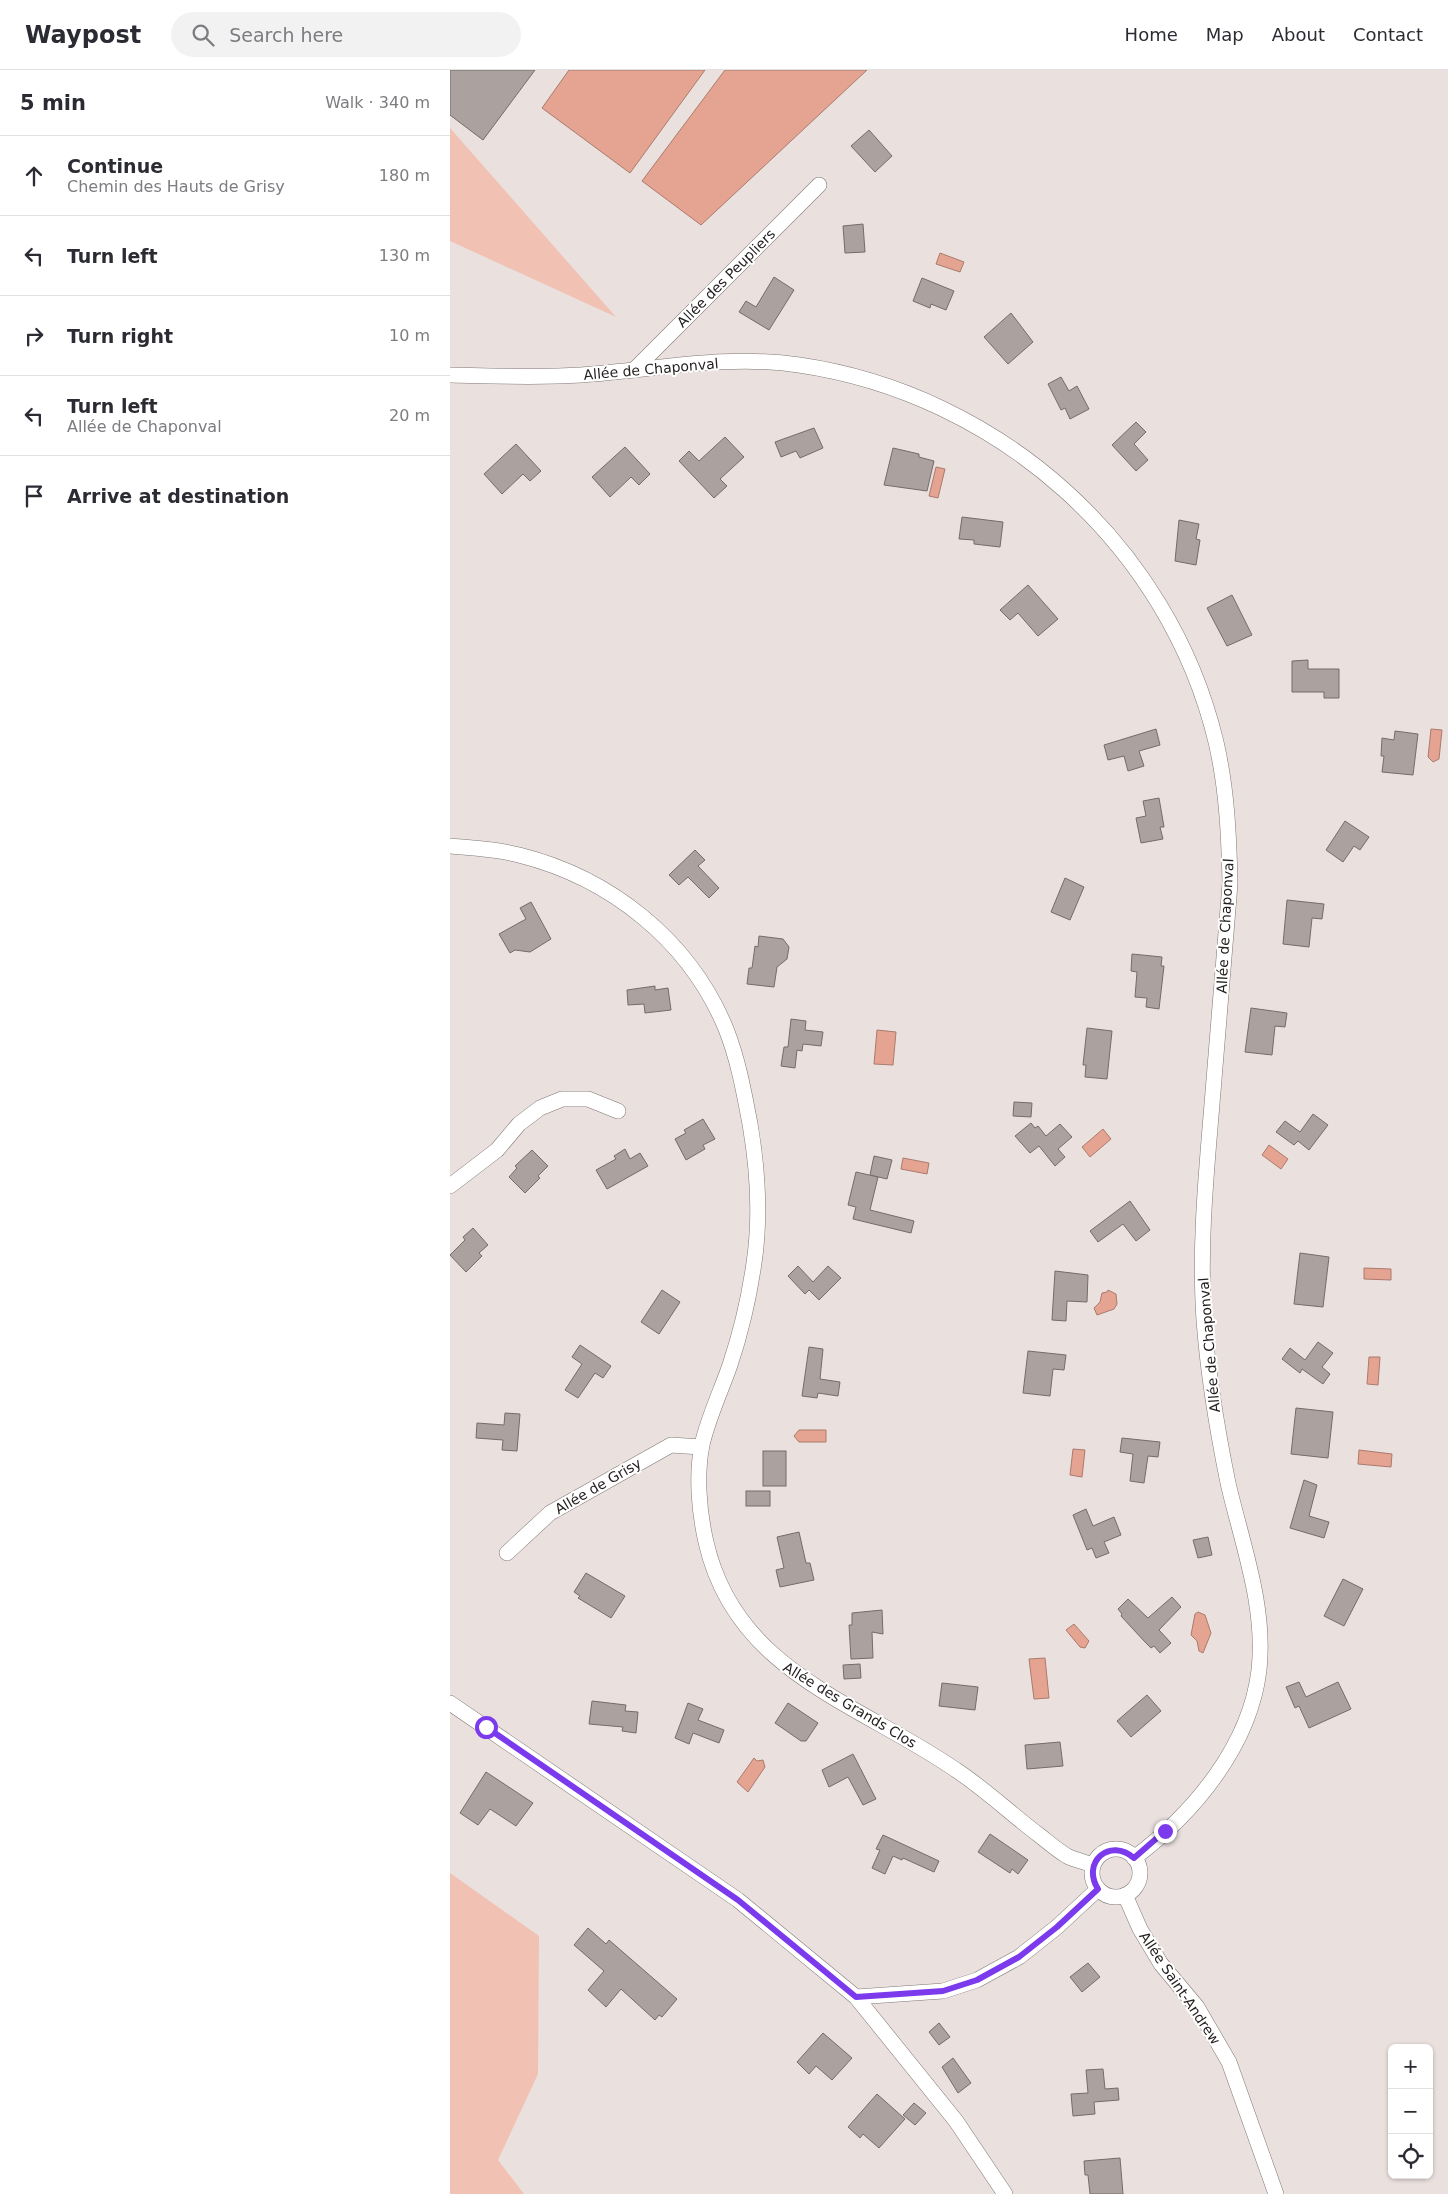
<!DOCTYPE html>
<meta charset="utf-8">
<style>
:root{--surface:#fff;--page:#f2f2f3;--text:#2b2b33;--muted:#7c7c81;--line:#e1e1e2}
body{margin:0;font-family:"DejaVu Sans",sans-serif;background:var(--page);color:var(--text)}
.controls{position:absolute;right:15px;bottom:15px;display:grid;overflow:hidden;border-radius:8px;box-shadow:0 1px 4px #0004}
.controls button{width:45px;height:45px;display:grid;place-items:center;padding:0;border:0;border-bottom:1px solid var(--line);background:var(--surface);color:var(--text);font:25px sans-serif}
.stop{position:absolute;width:15px;height:15px;margin:-11px;border:4px solid #7c3aed;border-radius:50%;background:#fff}
.stop.end{background:#7c3aed;border-color:#fff;box-shadow:0 1px 5px #0008}
.list{margin:0;padding:0;list-style:none}
h2{display:flex;justify-content:space-between;align-items:center;height:65px;margin:0;padding:0 20px;font-size:21px}
h2 small{font-size:16px;font-weight:400;color:var(--muted)}
.list li{display:grid;grid-template-columns:32px 1fr auto;gap:15px;align-items:center;box-sizing:border-box;height:80px;padding:0 20px;border-top:1px solid var(--line)}
.list b{display:block;font-size:19px;white-space:nowrap}
.list p{margin:0;font-size:16px;white-space:nowrap;color:var(--muted)}
.list em{font-size:16px;font-style:normal;color:var(--muted)}
.icon{flex:none;width:28px;height:28px;fill:none;stroke:currentColor;stroke-width:2;stroke-linecap:round;stroke-linejoin:round}
.map{position:relative;flex:none;width:998px;height:2124px;overflow:hidden}
header{display:flex;align-items:center;gap:30px;box-sizing:border-box;height:70px;padding:0 25px;background:var(--surface);border-bottom:1px solid var(--line)}
header strong{font-size:24px}
nav{display:flex;gap:28px;margin-inline-start:auto;font-size:18px}
.search{width:350px;height:45px;background:var(--page);display:flex;align-items:center;gap:12px;box-sizing:border-box;padding:0 18px;border-radius:28px;color:var(--muted);font-size:19px}
main{display:flex}
aside{flex:1;background:var(--surface)}
.map>svg:first-child{display:block}
</style>
<header>
<strong>Waypost</strong>
<div class="search"><svg class="icon" aria-label="search" viewBox="0 0 24 24"><circle cx="10" cy="10" r="6"/><path d="M15 15l6 6"/></svg>Search here</div>
<nav><a>Home</a><a>Map</a><a>About</a><a>Contact</a></nav>
</header>
<main>
<aside>
<h2>5 min<small>Walk · 340 m</small></h2>
<ul class="list">
<li><svg class="icon" aria-label="ahead" viewBox="0 0 24 24"><path d="M12 20V5M6 11l6-6 6 6"/></svg><div><b>Continue</b><p>Chemin des Hauts de Grisy</p></div><em>180 m</em></li>
<li><svg class="icon" aria-label="left" viewBox="0 0 24 24"><path d="M17 20v-9H6M10 6l-5 5 5 5"/></svg><div><b>Turn left</b></div><em>130 m</em></li>
<li><svg class="icon" aria-label="right" viewBox="0 0 24 24"><path d="M7 20v-9h11M14 6l5 5-5 5"/></svg><div><b>Turn right</b></div><em>10 m</em></li>
<li><svg class="icon" aria-label="left" viewBox="0 0 24 24"><path d="M17 20v-9H6M10 6l-5 5 5 5"/></svg><div><b>Turn left</b><p>Allée de Chaponval</p></div><em>20 m</em></li>
<li><svg class="icon" aria-label="arrive" viewBox="0 0 24 24"><path d="M6 21V4h12l-3 4 3 4H6"/></svg><div><b>Arrive at destination</b></div></li>
</ul>
</aside>
<div class="map">
<svg width="998" height="2124" viewBox="0 0 998 2124">
<rect width="100%" height="100%" fill="#eae0de"/>
<g fill="#f1c1b4">
<polygon points="0,58 166,247 0,171"/>
<polygon points="0,1803 89,1866 88,2004 48,2090 74,2124 0,2124"/>
</g>
<g fill="#e5a391" stroke="#aa7b6e">
<polygon points="119,0 255,0 180,103 92,38"/>
<polygon points="275,0 417,0 251,155 192,111"/>
<polygon points="490,183 514,192 510,202 486,194"/>
<polygon points="486,397 495,399 488,428 479,426"/>
<polygon points="981,659 992,660 989,689 983,692 978,687"/>
<polygon points="427,960 446,962 443,995 424,994"/>
<polygon points="653,1059 661,1069 640,1087 632,1077"/>
<polygon points="819,1075 838,1089 831,1099 812,1085"/>
<polygon points="453,1088 479,1093 477,1104 451,1099"/>
<polygon points="914,1198 941,1199 941,1210 914,1209"/>
<polygon points="658,1220 666,1224 667,1234 664,1239 647,1245 644,1238 650,1232 652,1223 657,1222"/>
<polygon points="919,1287 930,1287 928,1315 917,1314"/>
<polygon points="349,1360 376,1360 376,1372 349,1372 344,1366"/>
<polygon points="623,1379 635,1380 632,1407 620,1405"/>
<polygon points="909,1380 942,1384 941,1397 908,1394"/>
<polygon points="748,1542 755,1545 761,1563 753,1583 749,1581 747,1571 741,1565 745,1544"/>
<polygon points="624,1554 639,1571 635,1578 630,1577 616,1560"/>
<polygon points="595,1588 599,1628 584,1629 579,1589"/>
<polygon points="304,1688 307,1691 313,1690 315,1697 298,1722 287,1712"/>
</g>
<g fill="#aba29f" stroke="#756c69">
<polygon points="0,0 85,0 33,70 0,45"/>
<polygon points="419,60 442,86 425,102 401,76"/>
<polygon points="413,154 415,182 395,183 393,156"/>
<polygon points="324,207 344,220 319,260 289,242 296,231 306,237"/>
<polygon points="472,208 504,221 496,240 481,234 480,238 463,231"/>
<polygon points="561,243 583,272 558,294 534,267"/>
<polygon points="611,307 619,321 627,316 639,339 620,349 615,338 611,340 598,314"/>
<polygon points="686,352 696,362 684,374 698,390 686,401 662,375"/>
<polygon points="364,358 373,378 350,388 346,381 331,387 325,372"/>
<polygon points="275,367 294,387 270,409 277,416 264,428 229,391 239,381 249,391"/>
<polygon points="66,374 91,401 80,411 73,404 52,424 34,404"/>
<polygon points="175,377 200,404 189,415 181,407 160,427 142,407"/>
<polygon points="443,378 469,384 469,387 484,391 477,421 434,415"/>
<polygon points="512,447 553,452 550,477 524,474 524,470 509,469"/>
<polygon points="729,450 749,454 746,469 750,470 746,495 725,491"/>
<polygon points="578,515 608,549 588,566 568,543 560,550 550,540"/>
<polygon points="782,525 802,565 777,576 757,538"/>
<polygon points="858,590 858,599 889,599 889,628 874,628 874,622 842,622 842,591"/>
<polygon points="706,659 710,675 689,681 694,696 678,701 674,686 658,690 654,675"/>
<polygon points="945,661 968,664 963,705 932,702 934,686 931,686 932,668 944,670"/>
<polygon points="709,728 714,757 710,757 713,769 691,773 686,748 696,746 693,731"/>
<polygon points="895,751 919,767 910,780 904,776 893,792 876,780"/>
<polygon points="245,780 255,790 248,796 269,818 259,828 238,807 229,815 219,805"/>
<polygon points="615,808 634,817 620,850 601,842"/>
<polygon points="837,830 874,834 872,849 862,848 859,877 833,874"/>
<polygon points="81,832 101,869 80,882 65,880 60,883 49,864 76,849 70,838"/>
<polygon points="309,866 333,869 339,877 337,889 327,897 324,917 297,914 299,898 302,898 305,876 308,877"/>
<polygon points="682,884 712,887 711,896 714,896 709,939 696,937 697,928 685,927 687,902 681,901"/>
<polygon points="205,916 205,920 218,918 221,940 195,943 194,934 178,935 177,920"/>
<polygon points="801,938 837,943 835,957 825,956 822,985 795,982"/>
<polygon points="341,949 356,951 355,960 373,962 371,976 353,974 352,981 347,980 345,998 331,996 334,977 338,977"/>
<polygon points="637,958 662,961 657,1009 635,1007 636,995 633,995"/>
<polygon points="564,1032 582,1033 581,1047 563,1046"/>
<polygon points="863,1044 878,1055 859,1080 848,1071 844,1075 826,1062 835,1051 850,1062"/>
<polygon points="253,1049 265,1069 253,1075 255,1079 236,1090 225,1069 236,1063 234,1060"/>
<polygon points="581,1053 585,1058 588,1056 596,1066 610,1054 622,1067 608,1079 615,1087 605,1096 589,1076 580,1083 565,1066"/>
<polygon points="175,1079 180,1089 190,1083 198,1096 157,1119 146,1100 166,1089 164,1086"/>
<polygon points="82,1080 98,1096 88,1106 90,1108 75,1123 59,1107 67,1098 65,1096"/>
<polygon points="424,1086 442,1090 437,1109 420,1105"/>
<polygon points="406,1102 428,1107 420,1140 464,1151 461,1163 403,1149 406,1137 398,1135"/>
<polygon points="680,1131 700,1160 686,1171 673,1154 648,1172 640,1161"/>
<polygon points="23,1158 38,1175 29,1183 32,1186 16,1202 0,1185 15,1170 13,1167"/>
<polygon points="850,1183 879,1187 873,1237 844,1234"/>
<polygon points="348,1196 363,1212 378,1196 391,1208 369,1230 359,1220 355,1224 338,1206"/>
<polygon points="605,1201 638,1205 637,1232 617,1231 616,1251 602,1250"/>
<polygon points="212,1220 230,1232 209,1264 191,1252"/>
<polygon points="868,1272 883,1283 872,1297 880,1304 873,1314 852,1299 850,1303 832,1289 840,1278 855,1290"/>
<polygon points="130,1275 161,1296 153,1308 145,1303 128,1328 115,1320 132,1294 122,1287"/>
<polygon points="359,1277 373,1279 370,1309 390,1312 388,1326 368,1323 367,1328 352,1326"/>
<polygon points="578,1281 616,1285 614,1300 603,1299 600,1326 573,1323"/>
<polygon points="846,1338 883,1342 878,1388 841,1384"/>
<polygon points="55,1343 70,1344 67,1381 52,1380 53,1370 26,1368 27,1353 54,1355"/>
<polygon points="672,1368 710,1372 708,1387 698,1386 694,1413 680,1411 683,1384 670,1382"/>
<rect x="313" y="1381" width="23" height="35"/>
<polygon points="854,1410 867,1415 859,1446 879,1452 874,1468 840,1458"/>
<rect x="296" y="1421" width="24" height="15"/>
<polygon points="636,1439 643,1456 664,1447 671,1465 654,1472 659,1483 646,1488 642,1478 637,1480 623,1445"/>
<polygon points="349,1462 356,1493 360,1493 364,1510 330,1517 326,1500 334,1498 327,1467"/>
<polygon points="758,1467 762,1485 748,1488 743,1470"/>
<polygon points="136,1503 175,1526 161,1548 128,1528 130,1526 124,1522"/>
<polygon points="893,1509 913,1519 894,1556 874,1546"/>
<polygon points="722,1527 731,1537 709,1560 721,1573 710,1583 704,1576 701,1578 695,1572 671,1546 672,1544 668,1539 678,1529 698,1548"/>
<polygon points="432,1540 433,1564 422,1562 423,1588 401,1589 399,1555 402,1555 402,1543"/>
<polygon points="410,1594 411,1608 394,1609 393,1595"/>
<polygon points="849,1612 856,1627 888,1612 901,1639 859,1658 849,1636 845,1638 836,1617"/>
<polygon points="492,1613 528,1617 525,1640 489,1636"/>
<polygon points="697,1625 711,1641 681,1667 667,1651"/>
<polygon points="142,1631 176,1635 175,1641 188,1642 186,1663 172,1661 173,1657 139,1654"/>
<polygon points="238,1633 253,1639 248,1650 274,1660 269,1673 243,1663 239,1674 225,1668"/>
<polygon points="338,1633 368,1653 356,1671 351,1671 325,1653"/>
<polygon points="610,1672 613,1696 577,1699 575,1675"/>
<polygon points="403,1684 426,1729 413,1735 398,1707 379,1717 372,1700"/>
<polygon points="36,1702 83,1733 66,1756 40,1739 28,1755 10,1743"/>
<polygon points="540,1764 578,1790 568,1804 562,1799 560,1803 528,1782"/>
<polygon points="433,1765 489,1791 484,1802 453,1788 452,1790 443,1786 435,1804 422,1798 430,1780 426,1779"/>
<polygon points="138,1858 156,1874 159,1870 227,1929 212,1947 209,1945 205,1950 171,1919 156,1937 138,1920 154,1901 124,1875"/>
<polygon points="638,1893 650,1907 632,1922 620,1907"/>
<polygon points="489,1953 500,1967 489,1975 479,1962"/>
<polygon points="373,1963 402,1988 382,2010 366,1996 359,2004 347,1992"/>
<polygon points="503,1988 521,2013 508,2023 492,1997"/>
<polygon points="653,1999 655,2019 668,2018 669,2030 644,2032 645,2044 623,2046 621,2024 638,2023 636,2000"/>
<polygon points="427,2024 455,2049 429,2078 413,2064 410,2068 398,2057"/>
<polygon points="464,2033 476,2043 465,2055 453,2045"/>
<polygon points="670,2088 673,2124 640,2124 638,2105 635,2105 634,2091"/>
</g>
<g fill="none" stroke-linecap="round" stroke-linejoin="round">
<g stroke="#807875" stroke-width="16">
<g id="street">
<polyline points="184,300 369,115"/>
<path d="M 0,305 C 43,306 88,308 131,305 C 204,300 276,284 349,295 C 549,324 719,475 766,672 C 777,719 779,767 780,814 C 774,887 768,961 762,1034 C 756,1106 749,1178 754,1250 C 758,1305 767,1359 778,1413 C 792,1474 816,1536 809,1600 C 800,1676 744,1743 684,1788"/>
<path d="M 0,776 C 23,778 47,779 69,785 C 161,808 240,871 276,959 C 288,989 294,1022 300,1054 C 308,1101 311,1146 304,1193 C 299,1228 291,1262 280,1295 C 271,1321 258,1348 252,1375 C 246,1405 249,1442 256,1472 C 285,1602 409,1633 506,1700 C 535,1719 561,1744 589,1765 C 598,1772 607,1780 617,1786 C 625,1790 635,1792 643,1795"/>
<polyline points="0,1116 47,1080 69,1054 90,1038 112,1029 138,1029 168,1041"/>
<polyline points="57,1483 100,1443 221,1375 251,1377"/>
<polyline points="0,1633 288,1830 406,1927 506,2051 555,2124"/>
<circle cx="666" cy="1803" r="24"/>
<polyline points="675,1825 690,1859 711,1894 747,1937 779,1992 826,2124"/>
<polyline points="406,1927 493,1921 527,1910 569,1887 607,1857 648,1819"/>
</g>
</g>
<use href="#street" stroke="#fff" stroke-width="15"/>
</g>
<g fill="none" stroke-linecap="round" stroke-linejoin="round">
<path stroke="#7c3aed" stroke-width="6" d="M 36,1657 L 288,1830 L 406,1927 L 493,1921 L 527,1910 L 569,1887 L 607,1857 L 648,1819 C 631,1792 660,1767 684,1788 L 715,1761"/>
</g>
<g text-anchor="middle" dominant-baseline="central" stroke-width="4" stroke-linejoin="round" paint-order="stroke">
<g font-size="14" fill="#221e1d" stroke="#fff">
<text transform="translate(276 208) rotate(-45)">Allée des Peupliers</text>
<text transform="translate(201 299) rotate(-5)">Allée de Chaponval</text>
<text transform="translate(775 856) rotate(-87)">Allée de Chaponval</text>
<text transform="translate(759 1275) rotate(-95)">Allée de Chaponval</text>
<text transform="translate(148 1416) rotate(-30)">Allée de Grisy</text>
<text transform="translate(400 1635) rotate(31)">Allée des Grands Clos</text>
<text transform="translate(730 1918) rotate(56)">Allée Saint-Andrew</text>
</g>
</g>
</svg>
<div class="controls">
<button>+</button>
<button>−</button>
<button><svg class="icon" aria-label="locate" viewBox="0 0 24 24"><circle cx="12" cy="12" r="6"/><path d="M12 2v4M12 18v4M2 12h4M18 12h4"/></svg></button>
</div>
<div class="stop" style="left:36px;top:1657px"></div>
<div class="stop end" style="left:715px;top:1761px"></div>
</div>
</main>
